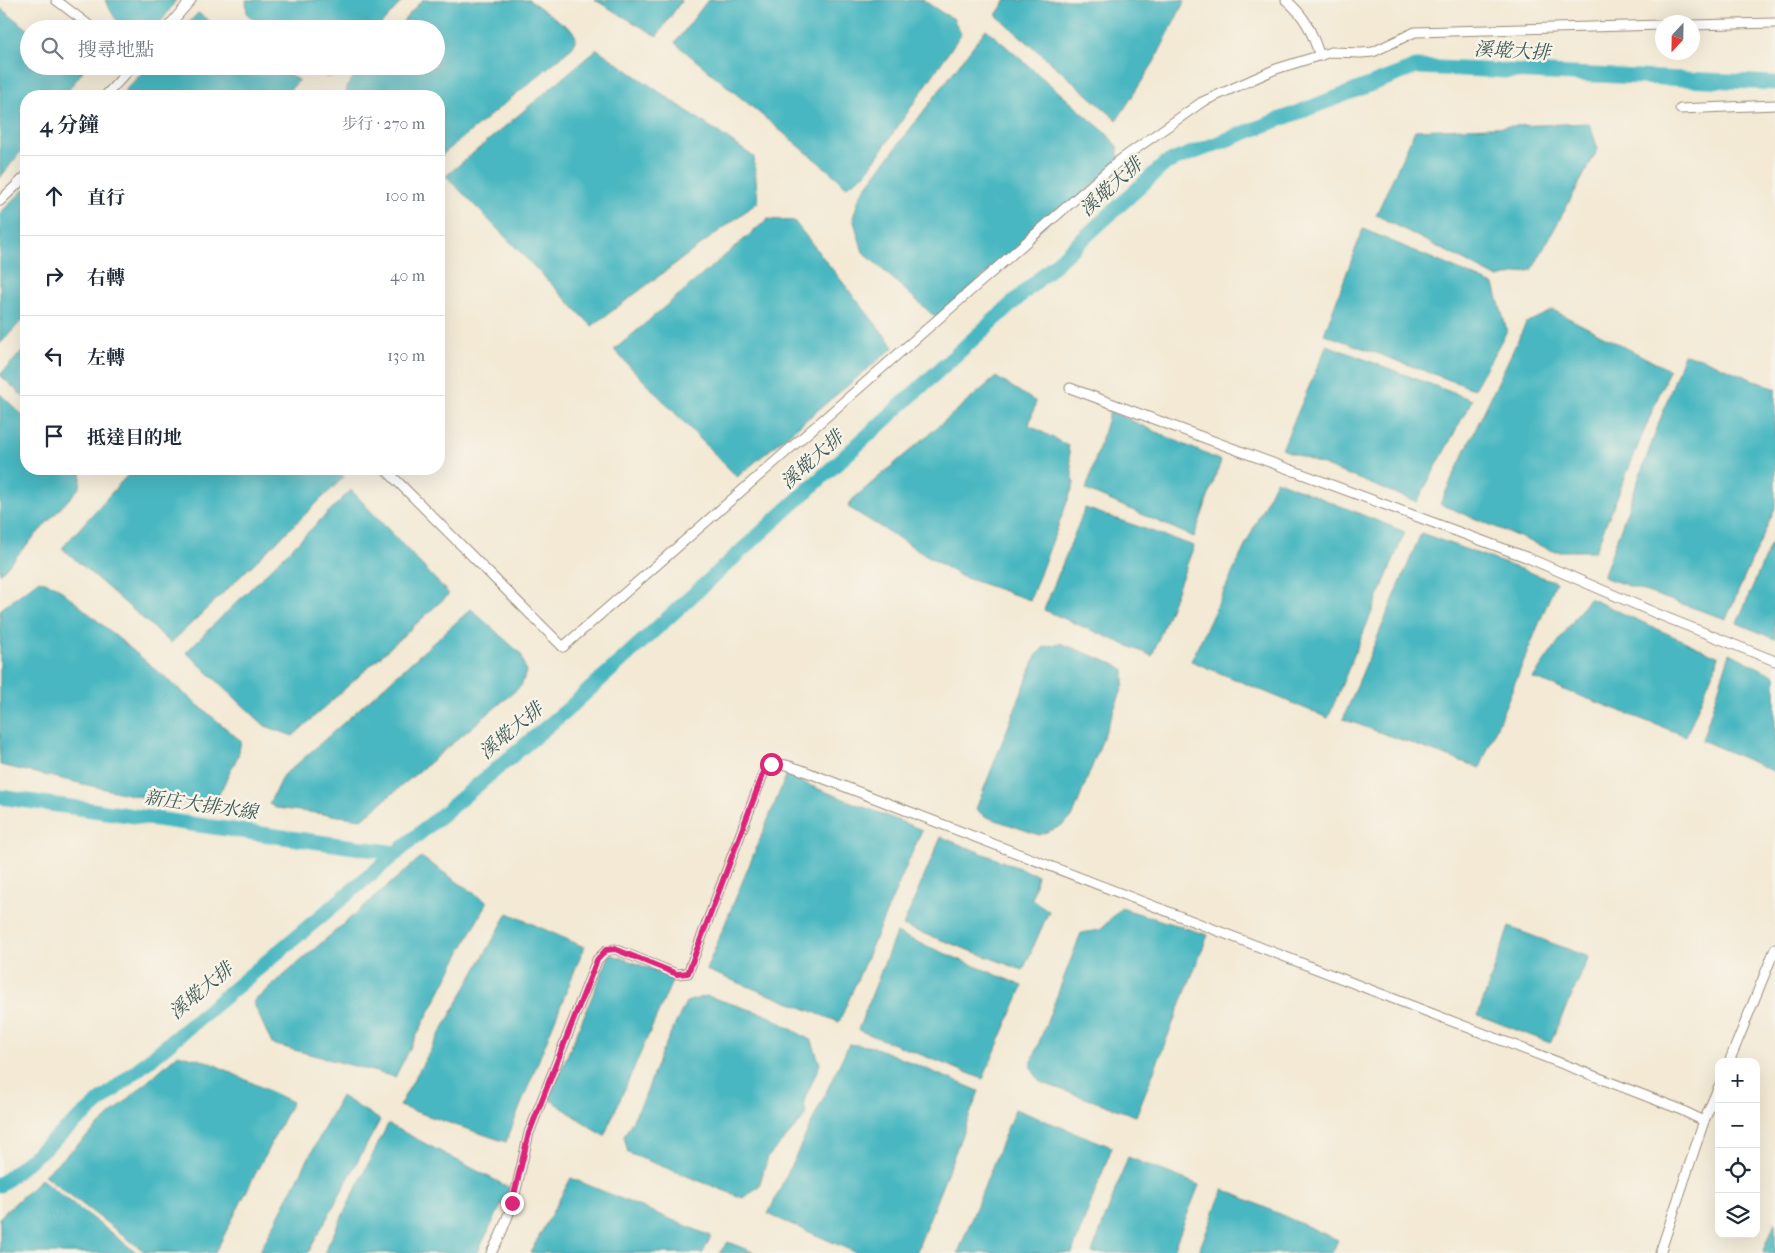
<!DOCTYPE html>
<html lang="zh-TW">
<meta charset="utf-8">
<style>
:root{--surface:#fff;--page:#f2f2f3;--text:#1f2937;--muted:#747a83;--line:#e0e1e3}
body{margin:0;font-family:"IM FELL French Canon","Noto Serif TC",serif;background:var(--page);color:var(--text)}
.controls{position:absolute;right:15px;bottom:15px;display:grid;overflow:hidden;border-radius:10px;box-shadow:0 5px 20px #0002}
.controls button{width:45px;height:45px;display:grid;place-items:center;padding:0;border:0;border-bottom:1px solid var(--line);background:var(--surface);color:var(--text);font:25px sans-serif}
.compass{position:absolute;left:1655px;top:15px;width:45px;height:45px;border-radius:50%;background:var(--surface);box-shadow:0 5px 20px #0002;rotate:202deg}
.stop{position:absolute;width:15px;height:15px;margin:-11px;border:4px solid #db2777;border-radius:50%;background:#fff}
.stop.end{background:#db2777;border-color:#fff;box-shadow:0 1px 5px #0008}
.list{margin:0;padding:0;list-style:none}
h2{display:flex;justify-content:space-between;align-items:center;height:65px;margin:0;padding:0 20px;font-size:21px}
h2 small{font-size:16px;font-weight:400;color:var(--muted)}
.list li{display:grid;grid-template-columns:32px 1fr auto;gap:15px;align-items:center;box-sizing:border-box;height:80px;padding:0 20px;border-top:1px solid var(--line)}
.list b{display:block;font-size:19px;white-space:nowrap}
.list em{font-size:16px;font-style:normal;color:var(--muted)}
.icon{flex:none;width:28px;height:28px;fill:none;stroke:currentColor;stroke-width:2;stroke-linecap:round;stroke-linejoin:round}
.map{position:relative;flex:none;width:1775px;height:1253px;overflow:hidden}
.search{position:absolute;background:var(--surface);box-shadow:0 5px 20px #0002;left:20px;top:20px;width:425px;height:55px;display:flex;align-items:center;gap:12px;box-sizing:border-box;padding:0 18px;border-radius:28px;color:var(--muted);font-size:19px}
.panel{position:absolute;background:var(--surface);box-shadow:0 5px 20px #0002;left:20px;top:90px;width:425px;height:385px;border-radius:20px}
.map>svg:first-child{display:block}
</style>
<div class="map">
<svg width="1775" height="1253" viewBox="0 0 1775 1253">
<rect width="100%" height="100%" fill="#f7f3e8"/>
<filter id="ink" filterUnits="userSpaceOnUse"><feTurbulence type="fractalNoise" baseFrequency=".02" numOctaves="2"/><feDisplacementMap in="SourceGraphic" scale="10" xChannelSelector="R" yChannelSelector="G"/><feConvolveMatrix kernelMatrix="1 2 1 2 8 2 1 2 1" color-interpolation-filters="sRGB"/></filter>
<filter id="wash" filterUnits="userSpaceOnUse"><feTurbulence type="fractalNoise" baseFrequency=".0096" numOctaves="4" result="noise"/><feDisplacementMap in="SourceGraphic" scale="20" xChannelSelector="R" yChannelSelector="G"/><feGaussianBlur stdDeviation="1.12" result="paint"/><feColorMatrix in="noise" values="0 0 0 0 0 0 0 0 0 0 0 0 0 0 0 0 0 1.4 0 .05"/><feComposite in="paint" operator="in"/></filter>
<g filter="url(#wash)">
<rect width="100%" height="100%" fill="#f3e9d4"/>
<g fill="#48b7c1" stroke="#427070">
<path d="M 105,0 L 176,0 L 156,29 C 121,29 122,32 105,0 Z"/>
<polygon points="246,0 403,0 377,29 265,29 247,14"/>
<path d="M 422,0 L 529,0 L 572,30 L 576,37 L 573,47 L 442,155 L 439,155 L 439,96 L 347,96 C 344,84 356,75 363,66 L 436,66 L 436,29 L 396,29 Z"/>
<polygon points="595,0 682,0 657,36"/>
<polygon points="708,0 923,0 944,14 953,18 961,34 866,173 846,187 835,176 675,43"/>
<polygon points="1006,0 1185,0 1154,62 1117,120 996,15"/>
<polygon points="0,8 29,30 29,66 77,66 83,71 64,96 26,96 26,145 0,178"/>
<polygon points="198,13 221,29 183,29"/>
<polygon points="986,29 1107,134 1118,148 1118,164 935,317 863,252 853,218 860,195"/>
<polygon points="597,49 754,157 758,202 592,326 446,176"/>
<polygon points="148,66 277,66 299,81 283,96 120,96"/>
<polygon points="310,66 344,66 338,74 327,77"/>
<polygon points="1589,123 1598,149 1532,270 1498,278 1376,215 1415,130"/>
<polygon points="26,188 26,316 0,344 0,213"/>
<polygon points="768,219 794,221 894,347 737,477 614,350"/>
<polygon points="1363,229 1494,285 1507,331 1474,389 1324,334"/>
<polygon points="1553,310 1669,370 1595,551 1553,551 1440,504 1526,323"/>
<polygon points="1327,345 1472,400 1417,502 1282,449"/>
<polygon points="26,347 26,399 0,375"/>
<polygon points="1684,354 1701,358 1775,389 1775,508 1726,619 1603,577"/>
<polygon points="996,377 1036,402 1029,425 1068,446 1074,484 1030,600 960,576 848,507 853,499"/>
<polygon points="0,394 26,418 26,469 82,470 80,487 0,574"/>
<polygon points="1110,411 1221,461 1194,537 1086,490"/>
<polygon points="133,469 337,469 344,477 171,643 62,548"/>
<polygon points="1276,480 1405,532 1328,718 1191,661"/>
<polygon points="351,490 449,594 293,736 265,726 186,652"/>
<polygon points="1085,508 1194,546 1152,656 1044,610"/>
<polygon points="1421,533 1556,582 1480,768 1343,719"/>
<polygon points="1775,534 1775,639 1737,623"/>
<polygon points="39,580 56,586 241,741 238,756 213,806 136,796 0,765 0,610"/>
<polygon points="1589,598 1719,657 1686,736 1533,678"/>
<polygon points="471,609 521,654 526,672 521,686 362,819 276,808 269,804 283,775 295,766"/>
<polygon points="1060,643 1119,666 1124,671 1124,684 1072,818 1059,827 1039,835 984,816 976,809 1036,656 1044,647"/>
<polygon points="1730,653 1775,676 1775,772 1702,740"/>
<polygon points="786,776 922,830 839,1022 706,970"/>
<polygon points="941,837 1037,875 1032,899 1049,911 1023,970 903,926"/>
<polygon points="421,857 487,902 395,1077 272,1044 253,1002"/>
<polygon points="1121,908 1208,935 1136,1116 1040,1082 1030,1066 1081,933 1100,930"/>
<polygon points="508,913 584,947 506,1142 399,1106"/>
<polygon points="1509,927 1589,957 1550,1043 1478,1015"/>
<polygon points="896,933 1023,986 983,1079 858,1030"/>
<polygon points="610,954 674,977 604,1136 549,1099"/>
<polygon points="707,996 767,1015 812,1041 820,1064 804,1101 806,1116 768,1157 759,1186 743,1198 628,1153 624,1136 644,1099 660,1056 686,1002"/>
<polygon points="849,1044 874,1047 979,1091 916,1253 857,1253 768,1214"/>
<polygon points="178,1054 209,1062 292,1102 215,1253 145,1252 44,1175"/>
<polygon points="341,1096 380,1120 308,1253 259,1253"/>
<polygon points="1015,1109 1112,1147 1072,1253 958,1253"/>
<polygon points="388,1124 510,1188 477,1253 324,1253"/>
<polygon points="1128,1157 1199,1185 1172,1253 1092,1253"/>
<polygon points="571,1178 711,1236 703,1253 530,1253"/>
<polygon points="41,1179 137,1253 0,1253 0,1217"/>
<polygon points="1223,1189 1338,1240 1332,1253 1198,1253"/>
<polygon points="1775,1222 1775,1253 1763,1253"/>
<polygon points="728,1242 755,1253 719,1253"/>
</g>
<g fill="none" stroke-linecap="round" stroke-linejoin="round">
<g stroke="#48b7c1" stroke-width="15">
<polyline points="0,797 397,853"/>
<polyline points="0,1185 567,710 1166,163 1416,67 1775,83"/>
</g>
</g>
</g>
<g filter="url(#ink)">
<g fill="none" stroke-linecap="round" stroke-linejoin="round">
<g stroke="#978a79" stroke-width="11">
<g id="service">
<polyline points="56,0 94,29"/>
<path d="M 1286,0 C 1307,18 1311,31 1320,56"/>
<polyline points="1692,25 1775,23"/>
<polyline points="166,29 191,0"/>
<polyline points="105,96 133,66"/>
<polyline points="1680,109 1775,105"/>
<polyline points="0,201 26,176"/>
<polyline points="1070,388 1526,557 1660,615 1775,661"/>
<polyline points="385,469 563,647 1120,160 1202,102 1276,69 1331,52 1361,53 1373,52 1415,32 1662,25"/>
<polyline points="1729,1062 1775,949"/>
<path d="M 491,1253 L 500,1236 L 513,1203 L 529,1133 L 597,960 L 606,951 L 615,949 L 677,974 L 688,973 L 765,769 C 776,760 787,765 799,769 C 1093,881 1384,996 1677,1108 L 1704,1121"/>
<polyline points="1660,1253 1704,1121 1719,1086"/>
</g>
</g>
<use href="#service" stroke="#fff" stroke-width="9"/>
</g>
</g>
<g fill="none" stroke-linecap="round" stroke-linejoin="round" filter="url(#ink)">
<polyline stroke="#db2777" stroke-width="6" points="512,1203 529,1133 597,960 606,950 615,949 677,974 688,973 765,769 771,764"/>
</g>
<g text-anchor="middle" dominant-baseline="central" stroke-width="5" stroke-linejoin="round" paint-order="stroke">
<g font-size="19" font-style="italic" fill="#405b57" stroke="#f7f3e8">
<text transform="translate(1512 51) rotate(3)">溪墘大排</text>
<text transform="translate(1111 187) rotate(-42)">溪墘大排</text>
<text transform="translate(812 460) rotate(-42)">溪墘大排</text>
<text transform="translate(511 731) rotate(-40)">溪墘大排</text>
<text transform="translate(201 805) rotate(8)">新庄大排水線</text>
<text transform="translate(201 991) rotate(-40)">溪墘大排</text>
</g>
</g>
</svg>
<div class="controls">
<button>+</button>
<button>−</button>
<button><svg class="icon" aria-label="locate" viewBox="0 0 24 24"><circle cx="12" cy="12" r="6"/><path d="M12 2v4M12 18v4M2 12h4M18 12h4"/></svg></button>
<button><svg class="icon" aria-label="layers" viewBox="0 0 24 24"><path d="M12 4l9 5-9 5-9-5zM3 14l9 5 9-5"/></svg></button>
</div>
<svg class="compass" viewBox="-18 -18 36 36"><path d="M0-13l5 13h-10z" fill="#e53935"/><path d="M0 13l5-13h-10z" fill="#747a83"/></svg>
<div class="stop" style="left:771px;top:764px"></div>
<div class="stop end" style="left:512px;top:1203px"></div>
<div class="search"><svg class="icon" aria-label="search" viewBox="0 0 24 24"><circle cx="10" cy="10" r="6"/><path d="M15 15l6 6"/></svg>搜尋地點</div>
<section class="panel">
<h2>4 分鐘<small>步行 · 270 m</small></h2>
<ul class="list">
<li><svg class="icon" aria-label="ahead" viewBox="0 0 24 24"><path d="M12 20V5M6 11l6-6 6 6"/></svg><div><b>直行</b></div><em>100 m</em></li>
<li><svg class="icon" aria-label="right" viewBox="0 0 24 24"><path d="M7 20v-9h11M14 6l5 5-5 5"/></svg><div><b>右轉</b></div><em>40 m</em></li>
<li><svg class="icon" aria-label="left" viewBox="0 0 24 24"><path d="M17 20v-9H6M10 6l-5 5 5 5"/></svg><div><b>左轉</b></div><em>130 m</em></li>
<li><svg class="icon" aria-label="arrive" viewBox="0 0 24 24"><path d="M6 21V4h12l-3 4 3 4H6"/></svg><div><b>抵達目的地</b></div></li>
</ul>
</section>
</div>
